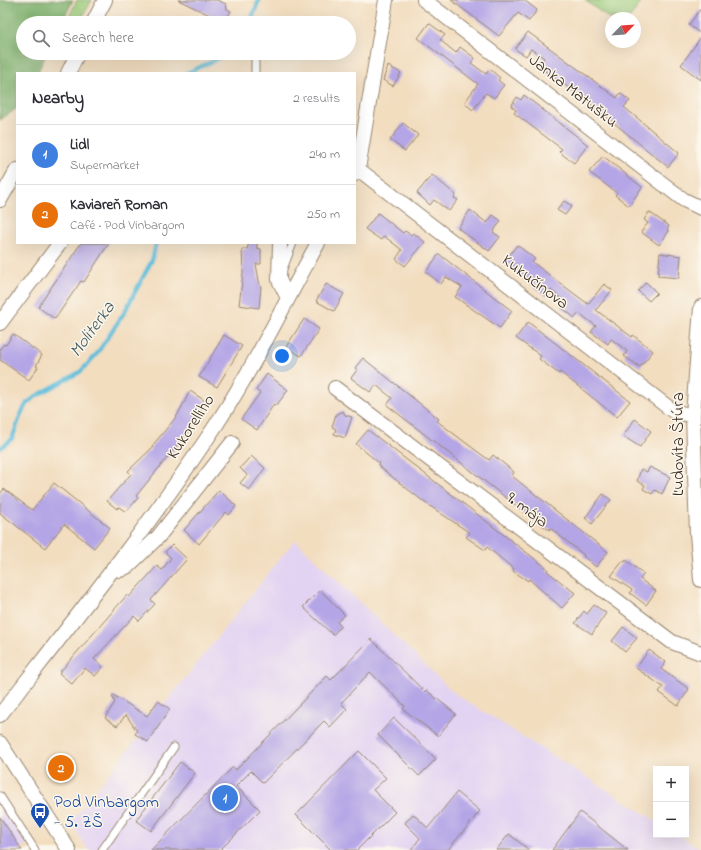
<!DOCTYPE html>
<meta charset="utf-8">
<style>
:root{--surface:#fff;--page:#f7f7f7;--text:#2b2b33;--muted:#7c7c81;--line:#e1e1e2;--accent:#0b8043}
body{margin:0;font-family:"Indie Flower",sans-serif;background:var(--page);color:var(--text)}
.controls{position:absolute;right:12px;bottom:12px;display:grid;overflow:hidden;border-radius:0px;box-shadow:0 4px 16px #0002}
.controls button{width:36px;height:36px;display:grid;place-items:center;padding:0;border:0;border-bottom:1px solid var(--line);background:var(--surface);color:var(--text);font:20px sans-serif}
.compass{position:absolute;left:605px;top:12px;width:36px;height:36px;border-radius:50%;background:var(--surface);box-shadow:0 4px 16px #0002;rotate:65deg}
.you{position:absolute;left:282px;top:356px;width:14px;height:14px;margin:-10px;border:3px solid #fff;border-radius:50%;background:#1a73e8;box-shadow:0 0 0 6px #1a73e833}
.badge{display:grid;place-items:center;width:26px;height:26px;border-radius:50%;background:var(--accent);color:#fff;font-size:13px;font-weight:700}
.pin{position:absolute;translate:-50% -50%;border:2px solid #fff;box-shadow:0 1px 4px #0006}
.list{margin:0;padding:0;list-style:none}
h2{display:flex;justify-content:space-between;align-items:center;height:52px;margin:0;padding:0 16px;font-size:17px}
h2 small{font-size:13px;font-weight:400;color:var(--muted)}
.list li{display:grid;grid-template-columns:26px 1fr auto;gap:12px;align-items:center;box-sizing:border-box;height:60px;padding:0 16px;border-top:1px solid var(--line)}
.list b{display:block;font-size:15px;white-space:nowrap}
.list p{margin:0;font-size:13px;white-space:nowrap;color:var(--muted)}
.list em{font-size:13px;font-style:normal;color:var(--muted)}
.icon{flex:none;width:22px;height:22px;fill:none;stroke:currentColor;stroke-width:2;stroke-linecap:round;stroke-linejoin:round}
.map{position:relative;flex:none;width:701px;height:850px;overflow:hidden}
.search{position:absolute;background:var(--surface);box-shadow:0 4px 16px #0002;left:16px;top:16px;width:340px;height:44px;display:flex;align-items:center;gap:10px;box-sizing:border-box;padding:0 14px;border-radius:22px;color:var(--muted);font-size:15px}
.panel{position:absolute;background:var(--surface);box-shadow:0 4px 16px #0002;left:16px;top:72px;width:340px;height:172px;border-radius:0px}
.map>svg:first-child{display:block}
</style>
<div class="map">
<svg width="701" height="850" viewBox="0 0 701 850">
<rect width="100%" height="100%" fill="#fbf7ec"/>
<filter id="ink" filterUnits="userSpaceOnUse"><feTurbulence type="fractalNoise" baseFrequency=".025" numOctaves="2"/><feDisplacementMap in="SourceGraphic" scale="8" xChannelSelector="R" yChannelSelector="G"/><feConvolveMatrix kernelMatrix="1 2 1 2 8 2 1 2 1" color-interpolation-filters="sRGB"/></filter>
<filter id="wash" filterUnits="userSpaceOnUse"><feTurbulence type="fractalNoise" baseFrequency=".012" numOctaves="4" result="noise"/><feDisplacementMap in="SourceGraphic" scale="16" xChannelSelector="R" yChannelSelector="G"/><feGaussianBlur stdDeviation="0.9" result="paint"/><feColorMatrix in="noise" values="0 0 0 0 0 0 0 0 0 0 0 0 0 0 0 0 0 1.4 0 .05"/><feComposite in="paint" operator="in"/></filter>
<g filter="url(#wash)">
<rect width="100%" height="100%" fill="#f2ddbf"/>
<g fill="#e3d3f2">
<polygon points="295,540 454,693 656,821 656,835 679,835 701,850 88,850 71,822"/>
<polygon points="0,798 29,842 18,850 0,850"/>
</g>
<g fill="#9bcb7a" stroke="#6b7a4c">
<polygon points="77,0 92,0 79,23 66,23"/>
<polygon points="585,0 643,0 629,18 611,18 611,20"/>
</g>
<polygon fill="#7caf6a" stroke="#5c6c44" points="0,0 73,0 62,23 23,23 23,53 47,53 37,73 17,73 17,108 0,120"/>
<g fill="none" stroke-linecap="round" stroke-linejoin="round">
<g stroke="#5cbddb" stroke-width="4">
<polyline points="250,23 259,0"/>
<polyline points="186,73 231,53"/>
<polyline points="0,448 12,439 21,414 27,403 38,395 80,372 96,355 124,313 152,260 156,243"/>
</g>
</g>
<g id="blocks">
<g fill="#b4a5e6">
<polygon points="178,0 217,0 226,4 227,9 231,11 224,23 214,23 216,18"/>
<polygon points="451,0 524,0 537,10 529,21 518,13 499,36"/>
<polygon points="701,8 701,34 689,25"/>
<polygon points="429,23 445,35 440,40 456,53 460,47 475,58 471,63 486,74 490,69 500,78 498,80 504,85 494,98 486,93 473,110 464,103 478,84 418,38"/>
<polygon points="528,32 617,98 620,93 630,101 624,107 679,153 668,167 587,101 538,66 544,58 531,49 526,56 515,49"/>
<polygon points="701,37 701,80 681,65"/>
<polygon points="388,66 401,73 393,86 383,80"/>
<polygon points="524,95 588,145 574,163 559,152 562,149 514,113 516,110 511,106 517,97 521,100"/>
<polygon points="403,123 418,135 405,151 390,140"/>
<polygon points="603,156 642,187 629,206 615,195 617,193 589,172"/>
<polygon points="432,175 456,195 454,198 458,200 449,211 434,200 430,205 417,193"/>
<polygon points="564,201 572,206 565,215 557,210"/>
<polygon points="470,210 487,223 493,215 501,221 493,232 500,237 489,251 458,228"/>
<polygon points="649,212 669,226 667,230 669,231 659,245 641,232 648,223 644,220"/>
<polygon points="378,213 403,233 405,231 411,235 413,233 425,242 405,266 396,259 402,250 384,236 381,240 365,229"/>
<polygon points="81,243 109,243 84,282 81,281 55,319 38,307"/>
<polygon points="249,243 257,243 257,248 261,249 261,264 256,264 260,286 261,286 259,308 239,305 243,273 242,249 247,249"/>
<polygon points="517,245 535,259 532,262 588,304 604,284 612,290 596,310 632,337 633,335 653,351 640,367 624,356 627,351 611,339 608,344 591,332 596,326 579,313 575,318 561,307 565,302 551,290 546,296 504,262"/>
<polygon points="660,253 681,256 679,278 658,276"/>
<polygon points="439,254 512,311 500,328 455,297 462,287 446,277 441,284 426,272"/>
<polygon points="646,282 657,293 649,301 638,291"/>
<polygon points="326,284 344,294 334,311 316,301"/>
<polygon points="304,319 319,329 301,356 286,347"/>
<polygon points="528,322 630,401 617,417 560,372 559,374 539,359 541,356 516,338"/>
<polygon points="13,334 42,355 36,366 38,367 29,380 0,360 0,349 4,344 6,345"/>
<polygon points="224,335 242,346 217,387 199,377"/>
<polygon points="363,358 439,419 437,421 470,446 489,460 493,455 514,472 512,476 608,552 596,567 583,556 584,555 550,528 549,530 528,515 387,405 392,398 376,385 370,392 351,378 357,370 355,368"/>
<polygon points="267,374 288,390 276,406 274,404 257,430 241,419 260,393 256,390"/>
<polygon points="190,391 207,402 188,432 136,496 138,498 126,512 119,507 117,509 107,501 131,474 128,471 153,447 152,446 177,416"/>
<polygon points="343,411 345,415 352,417 345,438 334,434 336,429 332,427 336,414"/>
<polygon points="635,419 651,431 640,447 623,436"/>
<polygon points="368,430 548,569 547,571 575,593 562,608 529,579 528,581 513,571 514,569 487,547 485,550 466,537 470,533 424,502 386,472 378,465 379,463 356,444"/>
<polygon points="251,456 265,468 249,490 240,483 247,475 240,468"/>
<polygon points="650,467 670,477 662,494 655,490 652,494 643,489 645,485 637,481 641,469 647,472"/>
<polygon points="54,483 110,528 94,548 64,524 45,548 0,513 0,494 4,489 32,510"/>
<polygon points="219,490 236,506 229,515 226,512 199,544 184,530"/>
<polygon points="603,494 611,500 592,524 585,518"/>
<polygon points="172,545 187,559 151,600 155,604 139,621 134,616 94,659 103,667 95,676 85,668 72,684 59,673 127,595 129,597 157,566 162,570 171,558 165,552"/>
<polygon points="626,560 644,574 640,579 656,591 646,605 630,593 632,590 611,576 623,561 625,562"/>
<polygon points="320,590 345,615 337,622 341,626 333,635 303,607"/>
<polygon points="594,605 606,613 592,634 575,623 584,611 587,614"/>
<polygon points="623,627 637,638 625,652 612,641"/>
<polygon points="371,639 425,692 426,690 456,714 438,736 403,709 405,706 370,672 341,703 347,709 330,727 324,721 263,783 251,771 236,786 260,810 220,850 151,850 233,767 236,770 327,676 331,680"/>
<polygon points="649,650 666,662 661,669 689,689 678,706 659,692 663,687 636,668"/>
<polygon points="113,695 147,716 158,701 170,709 148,742 135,734 137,731 126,715 117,726 105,718 115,702 112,697"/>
<polygon points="394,718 436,759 419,776 378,735"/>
<polygon points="359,751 386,778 373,790 395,812 357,850 331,850 296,815"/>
<polygon points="54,757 73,772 67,779 48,764"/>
<polygon points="180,762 195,773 151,831 136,820"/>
<polygon points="457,792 480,811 448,850 411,850 420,838 405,823 413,814 428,828"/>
<polygon points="580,812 628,850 552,850"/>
<polygon points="0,817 22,850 0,850"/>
<polygon points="509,834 529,850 496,850"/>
</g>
</g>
</g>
<g filter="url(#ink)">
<use href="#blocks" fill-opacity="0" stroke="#96846e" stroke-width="1"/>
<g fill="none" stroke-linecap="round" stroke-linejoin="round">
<g stroke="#96846e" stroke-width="9">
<g id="lane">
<polyline points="255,73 255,53"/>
<polyline points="283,269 293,243"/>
<polyline points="0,796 35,850"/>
<polyline points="102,850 174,747"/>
</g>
</g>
<g stroke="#96846e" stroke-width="16">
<g id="street">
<polyline points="424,0 684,200 701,208"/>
<polyline points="93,23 105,0"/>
<polyline points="68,73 78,53"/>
<polyline points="358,169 673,411 693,416"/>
<polyline points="355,174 358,169 386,0"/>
<polyline points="0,200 17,170"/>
<polyline points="280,243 279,280 288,298"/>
<polyline points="701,307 693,416 697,534 701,580"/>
<polyline points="0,323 60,243"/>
<polyline points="335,388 672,642 701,653"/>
<polyline points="113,568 120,570 128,566 158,537 232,443"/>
<path d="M 0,715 C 70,625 142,535 206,440 C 248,379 282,308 318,243"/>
<polyline points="0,743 69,850"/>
</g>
</g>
<use href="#lane" stroke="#fff" stroke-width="7"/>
<use href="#street" stroke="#fff" stroke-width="14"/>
</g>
</g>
<defs>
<g id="bus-pin" transform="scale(1)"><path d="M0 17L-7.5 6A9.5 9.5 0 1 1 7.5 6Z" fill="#1a4fb4" stroke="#fbf7ec"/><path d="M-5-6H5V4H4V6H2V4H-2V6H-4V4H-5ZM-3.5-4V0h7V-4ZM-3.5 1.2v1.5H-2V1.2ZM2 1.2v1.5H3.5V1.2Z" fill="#fff"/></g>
</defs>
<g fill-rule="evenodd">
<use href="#bus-pin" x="40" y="812"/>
</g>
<g text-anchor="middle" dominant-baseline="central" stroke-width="3" stroke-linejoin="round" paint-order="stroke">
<g font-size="17" fill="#3b2a1e" stroke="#fbf7ec">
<text transform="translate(573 91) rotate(38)">Janka Matušku</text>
<text transform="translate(535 282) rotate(37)">Kukučínova</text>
<text transform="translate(191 427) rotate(-57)">Kukorelliho</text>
<text transform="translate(678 444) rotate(-90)">Ľudovíta Štúra</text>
<text transform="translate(527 510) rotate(37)">9. mája</text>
</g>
<g font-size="17" fill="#164399" stroke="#fbf7ec" text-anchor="start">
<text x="54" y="802">Pod Vinbargom<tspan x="54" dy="20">- 5. ZŠ</tspan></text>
</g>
<g font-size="18" font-style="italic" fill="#475d60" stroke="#fbf7ec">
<text transform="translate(93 330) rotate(-54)">Moliterka</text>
</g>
</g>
</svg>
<div class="controls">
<button>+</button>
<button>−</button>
</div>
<svg class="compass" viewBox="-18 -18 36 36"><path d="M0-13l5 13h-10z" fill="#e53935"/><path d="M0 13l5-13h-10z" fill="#7c7c81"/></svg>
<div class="you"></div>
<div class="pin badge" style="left:225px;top:798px;background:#3f7fe0">1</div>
<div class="pin badge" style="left:61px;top:768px;background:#e8710a">2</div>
<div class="search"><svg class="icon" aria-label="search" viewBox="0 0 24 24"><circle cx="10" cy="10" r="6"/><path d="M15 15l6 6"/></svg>Search here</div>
<section class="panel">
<h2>Nearby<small>2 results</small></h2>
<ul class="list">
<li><span class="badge" style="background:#3f7fe0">1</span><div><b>Lidl</b><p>Supermarket</p></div><em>240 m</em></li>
<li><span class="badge" style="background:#e8710a">2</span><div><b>Kaviareň Roman</b><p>Café · Pod Vinbargom</p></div><em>250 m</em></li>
</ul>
</section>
</div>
